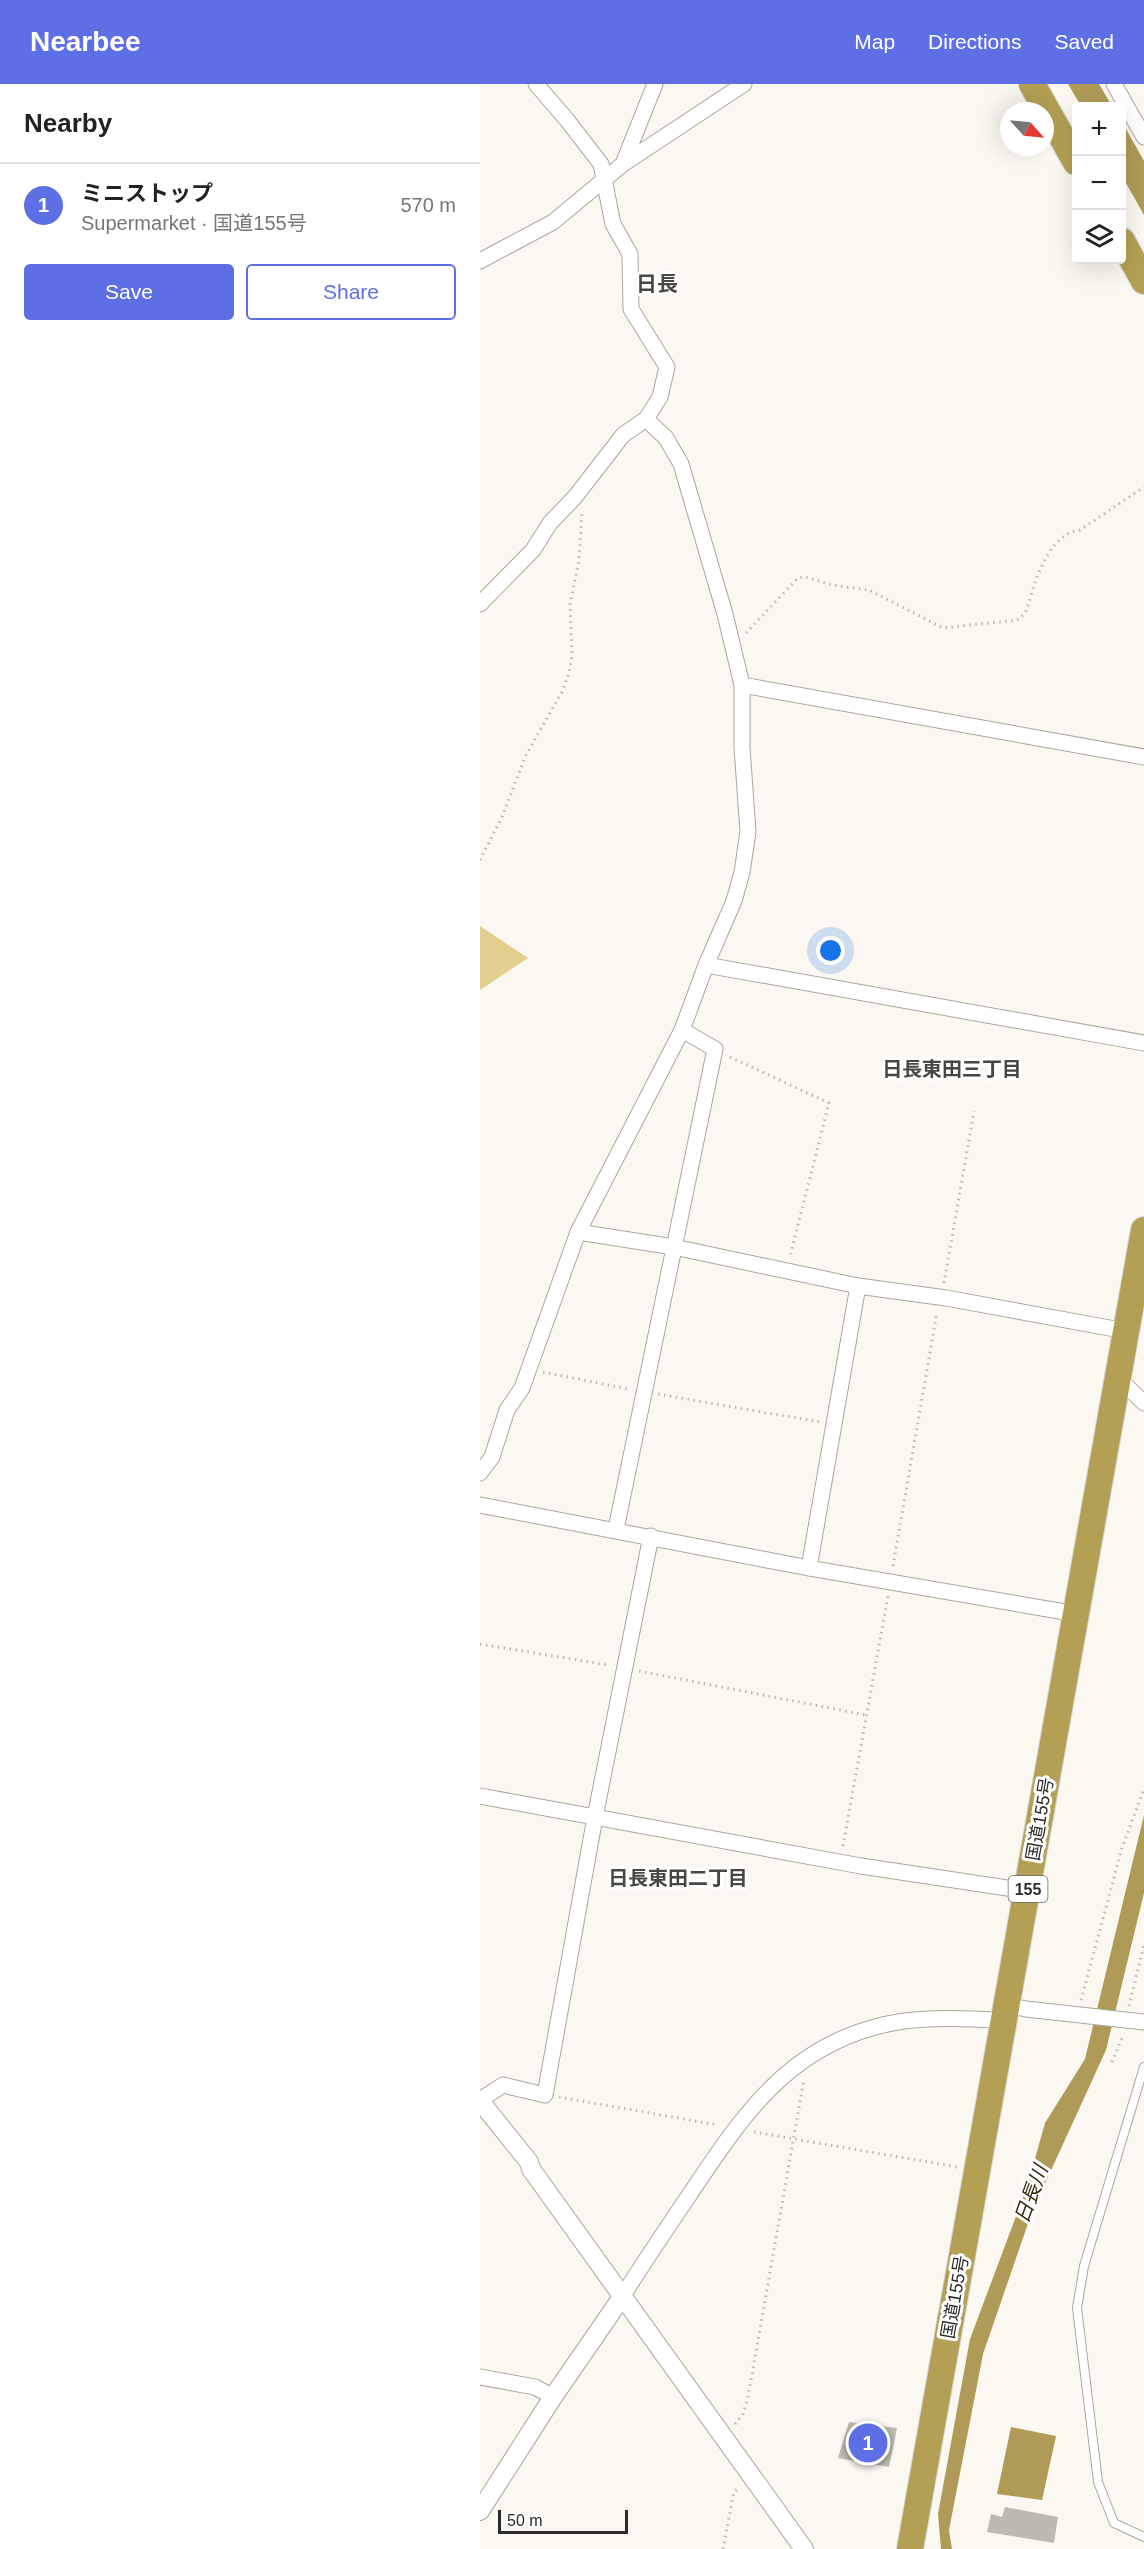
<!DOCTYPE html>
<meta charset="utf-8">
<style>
:root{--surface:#fff;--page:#f2f2f2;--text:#222;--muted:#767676;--line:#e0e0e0;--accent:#5e6fe6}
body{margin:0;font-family:Helvetica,"Noto Sans JP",sans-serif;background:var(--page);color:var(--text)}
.controls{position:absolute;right:18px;top:18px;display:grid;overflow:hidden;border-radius:6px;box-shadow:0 6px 24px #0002}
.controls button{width:54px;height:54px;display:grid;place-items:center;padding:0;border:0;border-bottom:2px solid var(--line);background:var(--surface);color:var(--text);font:30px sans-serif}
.compass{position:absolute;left:520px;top:18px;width:54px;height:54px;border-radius:50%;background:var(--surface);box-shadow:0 6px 24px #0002;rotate:117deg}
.scale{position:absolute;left:18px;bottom:15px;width:130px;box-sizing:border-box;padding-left:6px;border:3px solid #2c2c28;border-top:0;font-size:16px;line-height:21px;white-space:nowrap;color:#2c2c28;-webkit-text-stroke:4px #fff;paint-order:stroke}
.you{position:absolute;left:351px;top:867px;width:21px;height:21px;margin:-15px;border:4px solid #fff;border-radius:50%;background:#1a73e8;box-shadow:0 0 0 9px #1a73e833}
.badge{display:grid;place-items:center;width:39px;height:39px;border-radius:50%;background:var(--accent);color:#fff;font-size:20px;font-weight:700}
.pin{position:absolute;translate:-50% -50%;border:3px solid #fff;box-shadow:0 2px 6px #0006}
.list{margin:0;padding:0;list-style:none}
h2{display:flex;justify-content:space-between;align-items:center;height:78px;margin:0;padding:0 24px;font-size:26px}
h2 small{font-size:20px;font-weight:400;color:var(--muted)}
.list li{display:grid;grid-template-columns:39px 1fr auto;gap:18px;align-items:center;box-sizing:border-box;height:84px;padding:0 24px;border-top:2px solid var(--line)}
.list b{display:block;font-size:22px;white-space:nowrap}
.list p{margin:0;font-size:20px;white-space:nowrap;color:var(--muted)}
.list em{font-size:20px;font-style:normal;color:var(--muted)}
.actions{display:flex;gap:12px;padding:18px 24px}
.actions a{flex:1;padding:14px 0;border:2px solid var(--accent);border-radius:6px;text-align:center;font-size:21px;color:var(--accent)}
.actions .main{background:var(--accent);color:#fff}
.icon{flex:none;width:33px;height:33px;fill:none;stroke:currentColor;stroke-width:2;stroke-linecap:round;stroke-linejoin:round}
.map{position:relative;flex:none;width:664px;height:2465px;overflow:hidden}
header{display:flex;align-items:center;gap:36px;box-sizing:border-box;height:84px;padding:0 30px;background:var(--accent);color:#fff}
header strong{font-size:28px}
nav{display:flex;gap:33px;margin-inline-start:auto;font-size:21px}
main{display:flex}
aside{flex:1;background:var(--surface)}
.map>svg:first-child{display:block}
</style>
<header>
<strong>Nearbee</strong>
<nav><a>Map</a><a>Directions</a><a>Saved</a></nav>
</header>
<main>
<aside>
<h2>Nearby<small></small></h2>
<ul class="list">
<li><span class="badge">1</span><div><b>ミニストップ</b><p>Supermarket · 国道155号</p></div><em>570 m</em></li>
</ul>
<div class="actions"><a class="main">Save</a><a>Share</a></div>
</aside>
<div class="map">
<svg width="664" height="2465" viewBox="0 0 664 2465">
<rect width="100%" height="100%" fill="#faf8f0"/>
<polygon fill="#e4d08e" points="0,842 48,874 0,906"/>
<g fill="#af9b57">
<polygon points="588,0 619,0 632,22 601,22"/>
<polygon points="642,38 664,77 664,131 642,92"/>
<polygon points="664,1731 664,1809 626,1966 552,2128 503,2270 469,2446 472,2465 461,2465 458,2430 490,2255 547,2103 565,2039 605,1975"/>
<polygon points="531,2343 576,2352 562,2416 517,2410"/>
</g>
<g fill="#bdbab2">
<polygon points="369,2338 417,2344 409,2383 358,2374"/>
<polygon points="525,2423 578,2433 574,2459 507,2448 511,2430 522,2433"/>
</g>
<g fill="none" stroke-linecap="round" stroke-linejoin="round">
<g stroke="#a9a79f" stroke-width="10">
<polyline id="service" points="664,1983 604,2182 597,2224 618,2398 634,2439 664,2453"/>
</g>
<g stroke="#a9a79f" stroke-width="17">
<g id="minor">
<polyline points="634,0 664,53"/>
<polyline points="143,80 175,0"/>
<polyline points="0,177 73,138 143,80 264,0"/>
<polyline points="0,520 53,466 70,439 95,413 143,351 166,335 180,313 187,283 151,225 150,170 133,140 121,80 87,36 56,0"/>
<polyline points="262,601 664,673"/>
<polyline points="226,881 664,959"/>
<polyline points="98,1148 194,1163 378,1202 466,1214 646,1247"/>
<polyline points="637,1293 664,1319"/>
<polyline points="0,1389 12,1373 27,1326 42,1304 98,1148 202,946 226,881 254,817 262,788 268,748 262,663 262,601 245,530 201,380 186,354 166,335"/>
<polyline points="0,1421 329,1484 597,1530"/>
<polyline points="136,1445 235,965 202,946"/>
<polyline points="329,1484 378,1202"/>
<polyline points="0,1712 381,1782 547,1807"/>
<polyline points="527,1921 546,1925 664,1938"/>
<polyline points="0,2016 23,2001 65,2011 115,1733 171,1452"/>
<path d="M 142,2213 C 164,2178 187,2144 210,2110 C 260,2036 303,1968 395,1943 C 436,1931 481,1935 523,1936"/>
<polyline points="0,2293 55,2303 73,2313"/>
</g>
</g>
<g stroke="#a9a79f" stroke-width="20">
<g id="tertiary">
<polyline points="0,2017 49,2078 51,2085 324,2465"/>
<polyline points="0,2427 73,2313 142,2213"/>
</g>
</g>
<g stroke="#d5d5d4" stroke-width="28">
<g id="trunk">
<polyline points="552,0 596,78"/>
<polyline points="642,157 664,197"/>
<polyline points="430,2465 664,1146"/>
</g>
</g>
<g stroke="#bbb9b2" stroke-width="3" stroke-dasharray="1.5 4.5" stroke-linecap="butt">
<path d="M 266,549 L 318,494 L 326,493 L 352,501 L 389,506 L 463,544 L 537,536 C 548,530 548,519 552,508 C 559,485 573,449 600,446 L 664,403"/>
<polyline points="0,776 22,733 46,671 82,608 89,589 92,572 90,520 99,477 102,428"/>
<polyline points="250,973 349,1019 310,1172"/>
<polyline points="464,1199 494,1027"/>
<polyline points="63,1288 148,1305"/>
<polyline points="178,1310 340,1338"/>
<polyline points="413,1482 457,1228"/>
<polyline points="0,1560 128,1581"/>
<polyline points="159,1587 386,1631"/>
<polyline points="363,1762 408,1512"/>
<polyline points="601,1916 642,1764 664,1705"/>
<polyline points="649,1922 664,1861"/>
<polyline points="632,1978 643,1952"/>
<polyline points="79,2013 238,2041"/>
<polyline points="274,2048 477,2083"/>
<polyline points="255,2340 263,2330 268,2313 324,1995"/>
<polyline points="243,2465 254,2408 258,2404"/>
</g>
<use href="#service" stroke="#fff" stroke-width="8"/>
<use href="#minor" stroke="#fff" stroke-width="15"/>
<use href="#tertiary" stroke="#fff" stroke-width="18"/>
<use href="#trunk" stroke="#b4a054" stroke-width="26"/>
</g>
<g text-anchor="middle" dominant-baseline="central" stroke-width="6" stroke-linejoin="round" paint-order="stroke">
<rect fill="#fff" stroke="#6b6b68" stroke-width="1.5" x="528.5" y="1792" width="39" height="26" rx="4.5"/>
<g font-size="16" font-weight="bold" fill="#2c2c28">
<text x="548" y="1805">155</text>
</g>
<g font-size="18" fill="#2c2c28" stroke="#fff">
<text transform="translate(560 1735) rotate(-80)">国道155号</text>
<text transform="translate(475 2213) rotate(-80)">国道155号</text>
</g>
<g font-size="20" font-weight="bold" fill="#494740" stroke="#fff">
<text x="472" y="985">日長東田三丁目</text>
<text x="198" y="1794">日長東田二丁目</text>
</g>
<g font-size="20" font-style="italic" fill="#322909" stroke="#fff">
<text transform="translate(551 2110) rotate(-70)">日長川</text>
</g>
<g font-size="21" font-weight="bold" fill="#494740" stroke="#fff">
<text x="177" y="199">日長</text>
</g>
</g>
</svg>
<div class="controls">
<button>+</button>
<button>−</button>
<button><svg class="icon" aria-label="layers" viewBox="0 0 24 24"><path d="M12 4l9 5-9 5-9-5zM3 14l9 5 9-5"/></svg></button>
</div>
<svg class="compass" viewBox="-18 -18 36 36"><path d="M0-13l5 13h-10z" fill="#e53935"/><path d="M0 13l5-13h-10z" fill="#767676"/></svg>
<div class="scale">50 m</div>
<div class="you"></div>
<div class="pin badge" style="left:388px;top:2359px">1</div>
</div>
</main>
